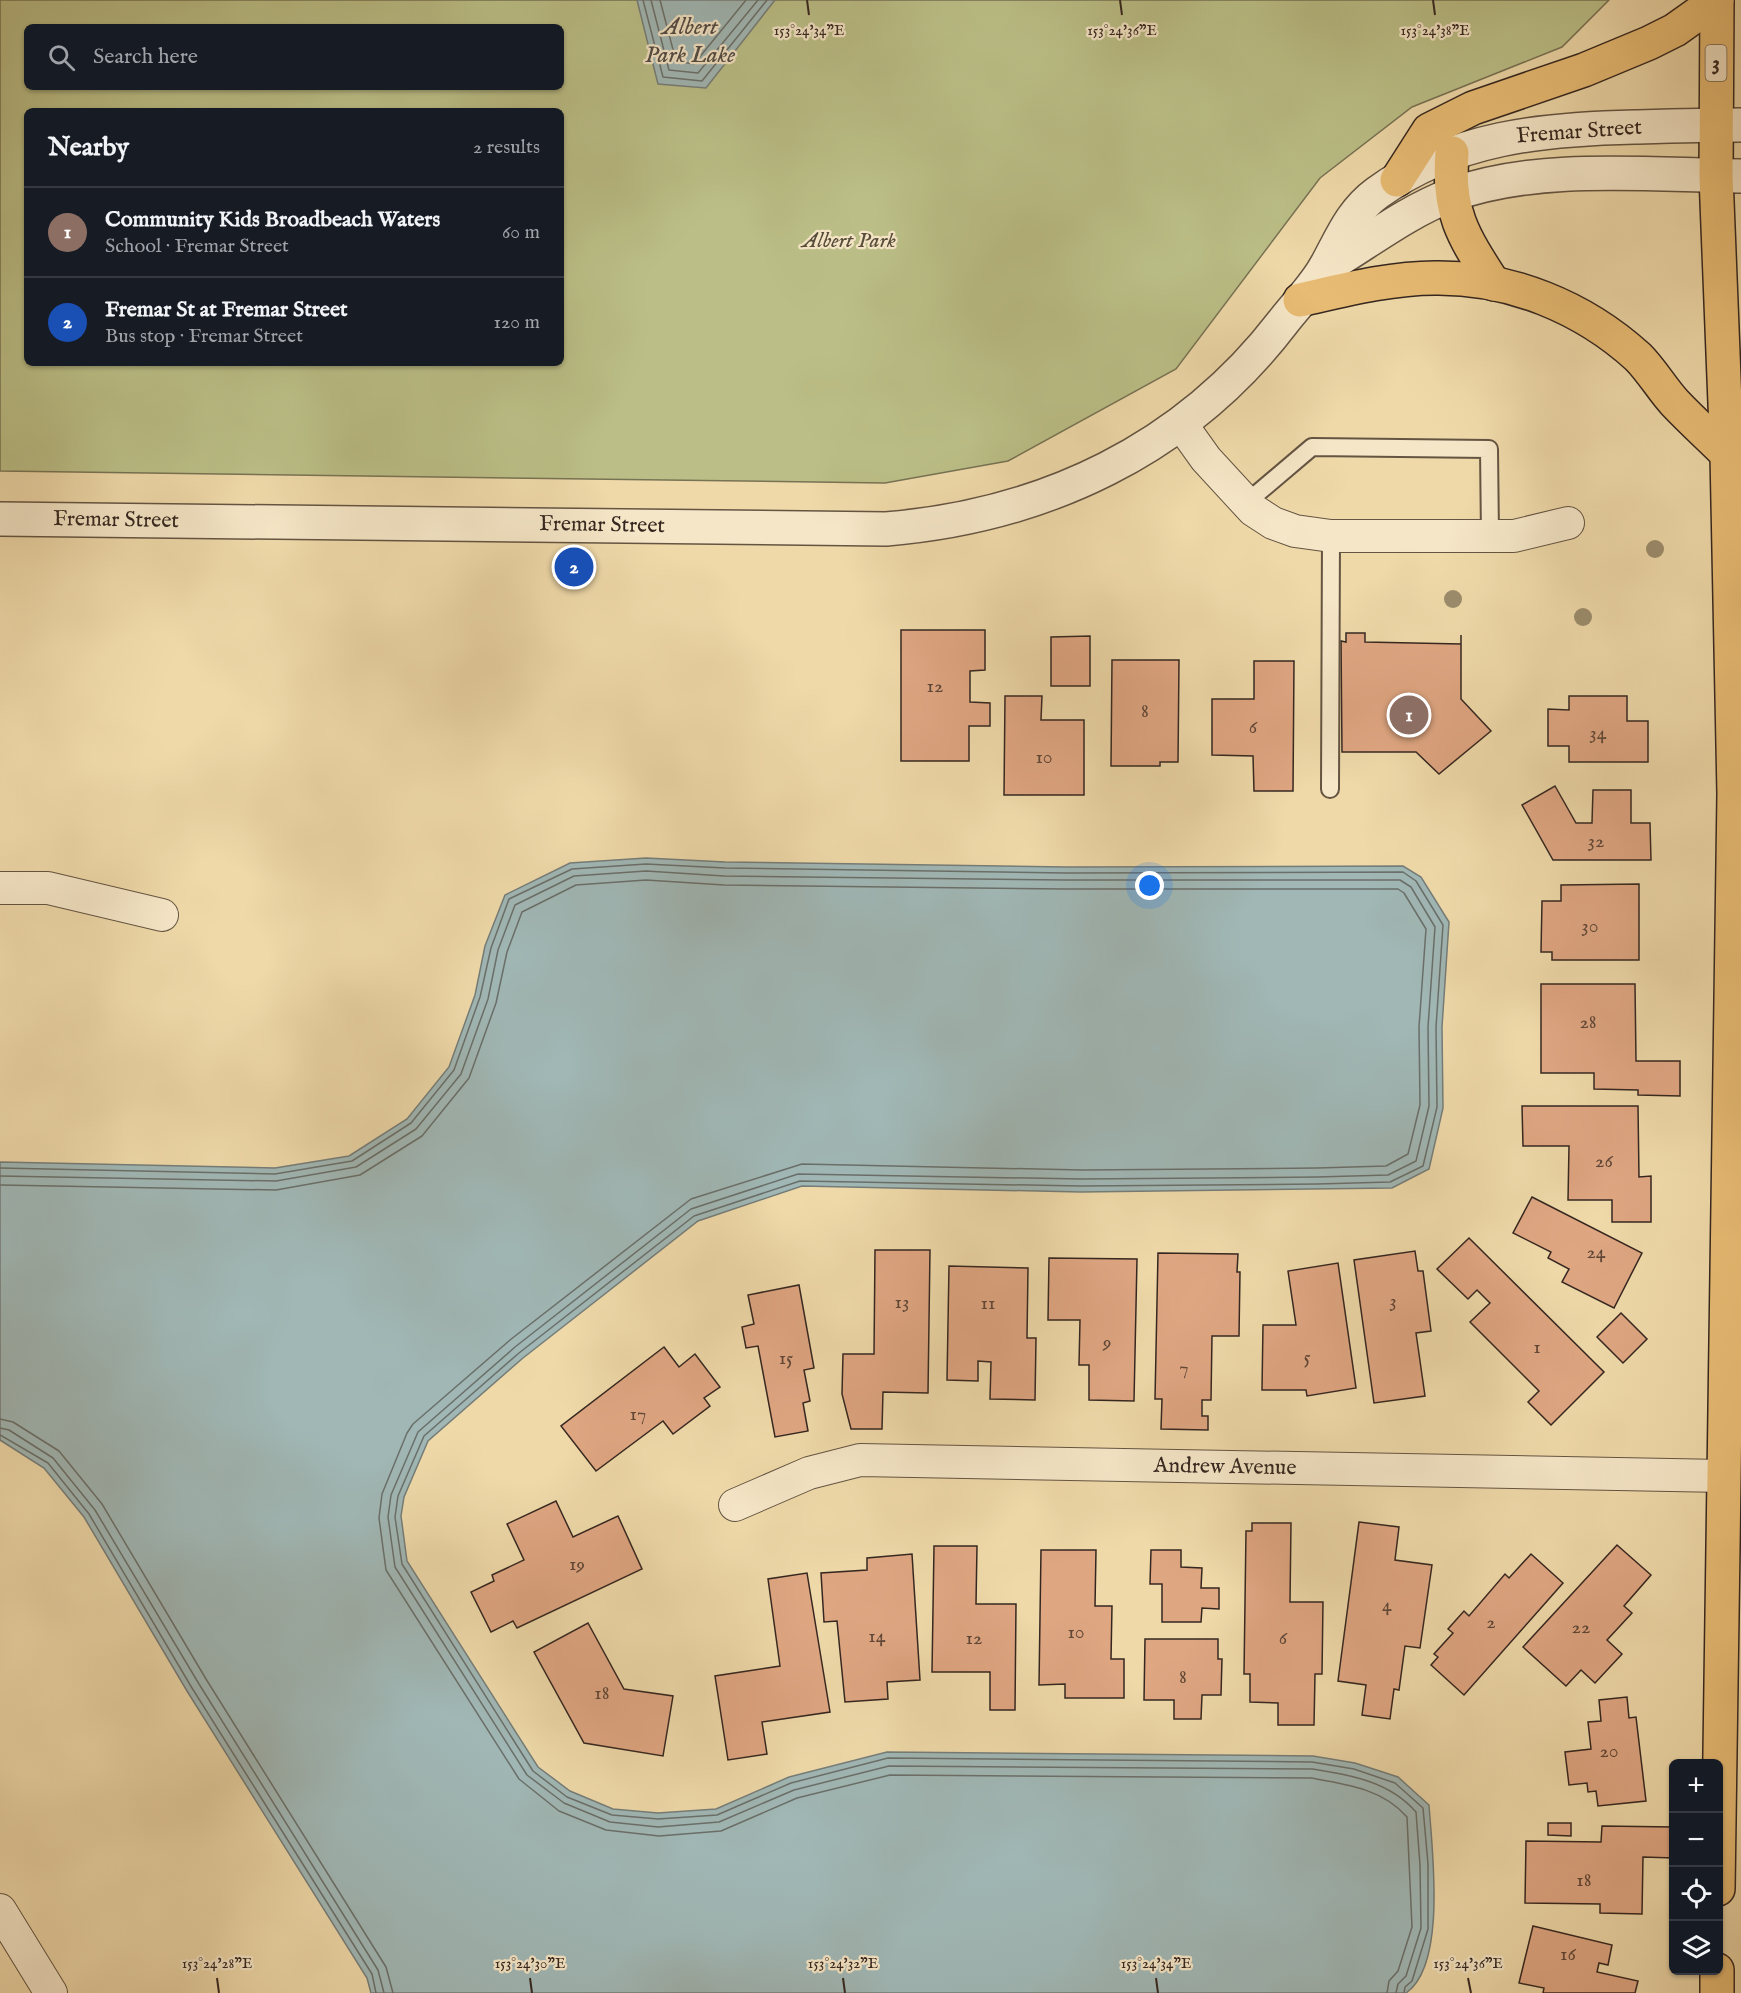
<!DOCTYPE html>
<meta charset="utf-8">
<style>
:root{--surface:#171b24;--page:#242831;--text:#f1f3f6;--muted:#9ea1a6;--line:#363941;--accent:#2563eb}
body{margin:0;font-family:"IM FELL English",serif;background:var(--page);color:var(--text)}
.controls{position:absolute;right:18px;bottom:18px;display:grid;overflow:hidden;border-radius:9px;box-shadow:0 2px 4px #0004}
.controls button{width:54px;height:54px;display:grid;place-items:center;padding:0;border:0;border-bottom:2px solid var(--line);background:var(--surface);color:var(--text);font:30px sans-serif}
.you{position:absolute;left:1150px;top:886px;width:21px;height:21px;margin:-15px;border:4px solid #fff;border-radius:50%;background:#1a73e8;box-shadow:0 0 0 9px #1a73e833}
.badge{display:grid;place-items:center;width:39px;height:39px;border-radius:50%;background:var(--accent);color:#fff;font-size:20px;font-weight:700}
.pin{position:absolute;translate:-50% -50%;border:3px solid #fff;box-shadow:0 2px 6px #0006}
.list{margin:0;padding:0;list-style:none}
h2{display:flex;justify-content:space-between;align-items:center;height:78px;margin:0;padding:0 24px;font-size:26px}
h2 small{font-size:20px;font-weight:400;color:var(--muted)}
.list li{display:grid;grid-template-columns:39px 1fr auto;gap:18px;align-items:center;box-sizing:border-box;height:90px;padding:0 24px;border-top:2px solid var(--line)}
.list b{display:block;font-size:22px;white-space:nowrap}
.list p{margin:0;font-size:20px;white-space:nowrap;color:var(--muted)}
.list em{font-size:20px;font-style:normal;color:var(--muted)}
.icon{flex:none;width:33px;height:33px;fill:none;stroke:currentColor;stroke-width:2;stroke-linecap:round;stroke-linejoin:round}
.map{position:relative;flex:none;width:1741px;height:1993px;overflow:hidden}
.search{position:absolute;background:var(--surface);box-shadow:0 2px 4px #0004;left:24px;top:24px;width:540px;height:66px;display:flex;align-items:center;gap:15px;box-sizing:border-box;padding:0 21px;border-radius:9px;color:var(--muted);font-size:22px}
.panel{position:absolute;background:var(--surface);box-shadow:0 2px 4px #0004;left:24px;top:108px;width:540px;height:258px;border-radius:9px}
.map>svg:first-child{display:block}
</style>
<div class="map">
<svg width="1741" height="1993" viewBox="0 0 1741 1993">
<rect width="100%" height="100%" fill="#efd9a9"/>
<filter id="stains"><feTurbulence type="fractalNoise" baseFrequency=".00333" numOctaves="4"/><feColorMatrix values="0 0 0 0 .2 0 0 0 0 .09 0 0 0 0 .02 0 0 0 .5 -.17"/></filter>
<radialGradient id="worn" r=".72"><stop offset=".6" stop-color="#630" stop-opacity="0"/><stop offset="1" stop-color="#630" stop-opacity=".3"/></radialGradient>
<path fill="#bbbf87" stroke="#787354" stroke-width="1.5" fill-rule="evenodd" d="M 0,0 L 1609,0 L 1562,47 L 1412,107 L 1320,178 L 1176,369 L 1008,461 L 885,483 L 0,471 ZM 27,27 L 561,27 L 561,87 L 27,87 ZM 27,111 L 561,111 L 561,363 L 27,363 Z"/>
<g fill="#a0b7b5" stroke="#757d79" stroke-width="1.5">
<polygon points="637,0 775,0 706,88 658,84"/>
<path d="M 646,858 L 725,862 L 1066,867 L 1403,866 L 1421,877 L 1449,922 L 1442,1027 L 1443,1108 L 1429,1169 L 1392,1188 L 1081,1192 L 802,1186 L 698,1221 L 523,1358 L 428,1441 L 404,1497 L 401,1516 L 407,1561 L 538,1767 L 570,1791 L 613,1809 L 658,1813 L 716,1809 L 789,1777 L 887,1752 L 1313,1756 L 1355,1763 L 1398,1777 L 1429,1805 C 1432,1850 1447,1965 1406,1993 L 371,1993 L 367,1978 L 187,1691 L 84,1517 L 44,1468 L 0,1440 L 0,1162 L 275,1168 L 349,1156 L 407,1119 L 449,1067 L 475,995 L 485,946 L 505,895 L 570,863 Z"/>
</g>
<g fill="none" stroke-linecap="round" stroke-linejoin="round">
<g stroke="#6a6f6a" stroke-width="1.5">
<polyline points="643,0 663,77 702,81 767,0"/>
<polyline points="651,0 669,70 698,73 758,0"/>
<polyline points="660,0 676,61 694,64 746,0"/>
<polyline points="0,1168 275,1174 352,1161 411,1123 454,1070 480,997 491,948 509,899 572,869 646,864 725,868 1066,873 1403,872 1416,881 1443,925 1436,1027 1437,1107 1423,1166 1390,1182 1317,1184 1081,1186 800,1181 694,1216 519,1353 424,1436 398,1496 395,1517 402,1564 533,1771 567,1797 612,1815 658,1819 717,1815 791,1783 888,1758 1312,1762 1354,1769 1395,1783 1423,1808 1428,1864 1428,1929 1412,1981 1405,1987 1404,1993"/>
<path d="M 0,1176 L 276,1181 L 356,1167 L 416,1129 L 461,1074 L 488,999 L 498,950 L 515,905 L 574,876 L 646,871 L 724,876 L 1066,880 L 1400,880 L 1411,887 L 1435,927 L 1428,1027 L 1429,1106 L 1416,1161 L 1388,1175 L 1317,1177 L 1081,1179 L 798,1174 L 691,1209 L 515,1347 L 418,1432 L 391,1495 L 388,1517 L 395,1567 L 527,1775 L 564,1803 L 610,1822 L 658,1827 L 719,1822 L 794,1790 L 889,1766 L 1312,1769 C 1350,1775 1389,1781 1416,1812 L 1420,1865 L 1421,1928 L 1406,1976 L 1398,1984 L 1396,1993"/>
<path d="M 0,1185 L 276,1190 L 360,1175 L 422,1136 L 469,1078 L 496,1003 L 507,952 L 522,912 L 576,885 L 646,880 L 724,885 L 1066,889 L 1398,889 L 1404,893 L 1426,929 L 1419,1027 L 1420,1105 L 1408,1154 L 1386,1166 L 1317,1168 L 1082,1170 L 802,1164 L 691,1199 L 510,1340 L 413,1424 L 407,1433 L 382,1494 L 379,1518 L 386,1570 L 519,1779 L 559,1811 L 606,1830 L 659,1836 L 721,1831 L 797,1798 L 890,1775 L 1311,1778 C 1346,1784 1383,1789 1407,1817 L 1412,1927 L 1398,1971 L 1389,1981 L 1387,1993"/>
<polyline points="0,1419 13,1422 59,1451 102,1504 206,1679 386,1967 393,1993"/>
<polyline points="0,1428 9,1430 53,1458 95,1510 199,1684 378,1970 384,1993"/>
<polyline points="0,1435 48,1463 89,1514 192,1688 372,1974 376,1993"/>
</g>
</g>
<g fill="#dfa682" stroke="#352720" stroke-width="1.5">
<polygon points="901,630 985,630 985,670 970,671 970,702 990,703 990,726 969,726 969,761 901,761"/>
<polygon points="1346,633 1365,633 1365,642 1461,644 1461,635 1461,699 1491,731 1439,774 1416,752 1342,752 1341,641 1346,642"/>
<polygon points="1090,636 1090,686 1051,686 1051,637"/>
<polygon points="1112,660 1179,660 1178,762 1160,762 1160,766 1111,766"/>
<polygon points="1254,661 1294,661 1293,791 1254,791 1253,756 1212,755 1212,699 1254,699"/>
<polygon points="1005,696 1042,696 1041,720 1084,720 1084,795 1004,795"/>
<polygon points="1569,696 1627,696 1627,721 1648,721 1648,762 1569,762 1569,746 1548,746 1548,709 1569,710"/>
<polygon points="1555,786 1576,823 1592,823 1593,790 1631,790 1631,823 1650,823 1651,860 1553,860 1522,805"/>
<polygon points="1639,884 1639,960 1552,960 1552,952 1541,952 1542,901 1561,901 1561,885"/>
<polygon points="1541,984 1635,984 1636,1061 1680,1061 1680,1096 1638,1095 1638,1090 1594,1089 1594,1073 1541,1073"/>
<polygon points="1522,1106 1638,1106 1639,1177 1651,1176 1651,1222 1612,1222 1612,1200 1568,1200 1569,1146 1523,1146"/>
<polygon points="1532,1197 1642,1253 1614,1308 1562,1282 1569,1269 1548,1258 1551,1252 1513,1233"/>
<polygon points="1469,1238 1604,1372 1551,1425 1528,1402 1539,1391 1470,1322 1490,1303 1477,1290 1468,1299 1437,1269"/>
<polygon points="875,1250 930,1250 928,1393 883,1392 882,1429 851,1429 842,1394 843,1354 874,1354"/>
<polygon points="1415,1251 1418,1271 1423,1271 1431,1331 1416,1333 1425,1396 1374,1403 1354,1260"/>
<polygon points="1158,1253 1238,1254 1237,1272 1240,1272 1239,1336 1212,1336 1211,1400 1202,1400 1202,1416 1208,1416 1208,1430 1161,1429 1162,1399 1155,1399"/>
<polygon points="1049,1258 1137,1259 1134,1401 1089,1400 1089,1365 1079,1365 1080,1320 1048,1320"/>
<polygon points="1338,1263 1356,1388 1307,1396 1306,1390 1262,1390 1263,1325 1296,1325 1288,1271"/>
<polygon points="949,1266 1028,1268 1027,1338 1036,1338 1035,1400 990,1399 991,1362 978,1361 978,1381 947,1380"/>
<polygon points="799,1285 814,1368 804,1370 810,1401 803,1403 808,1431 775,1437 758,1346 746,1348 742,1327 754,1324 748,1295"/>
<polygon points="1621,1313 1647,1339 1623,1363 1597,1337"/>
<polygon points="664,1347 679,1367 695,1354 720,1387 704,1398 710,1406 673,1434 663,1421 596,1471 561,1426"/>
<polygon points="556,1501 573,1537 618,1516 642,1569 517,1628 513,1621 491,1632 471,1592 494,1581 492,1575 524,1560 507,1524"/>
<polygon points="1359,1522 1399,1527 1395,1560 1432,1565 1420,1648 1405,1646 1399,1690 1394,1689 1390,1719 1362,1715 1366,1685 1338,1681"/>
<polygon points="1252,1523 1291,1523 1290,1602 1323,1602 1322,1674 1315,1674 1314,1725 1278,1725 1278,1703 1250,1702 1250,1674 1244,1674 1246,1531 1252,1531"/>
<polygon points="1617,1545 1651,1575 1624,1606 1632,1613 1607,1640 1622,1654 1595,1683 1581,1670 1566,1686 1523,1647"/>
<polygon points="934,1546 977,1546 976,1604 1016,1604 1015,1710 990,1710 990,1672 932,1672"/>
<polygon points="1041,1550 1096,1550 1095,1606 1112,1606 1111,1659 1124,1659 1124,1698 1065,1698 1065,1684 1039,1685"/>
<polygon points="1151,1550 1181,1550 1181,1567 1202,1568 1201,1588 1219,1588 1219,1609 1202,1608 1201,1622 1162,1622 1162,1584 1150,1584"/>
<polygon points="912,1554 920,1680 887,1682 888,1699 845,1702 837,1621 824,1622 821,1573 867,1570 867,1558"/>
<polygon points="1531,1554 1563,1583 1464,1695 1431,1665 1438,1657 1434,1654 1453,1633 1448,1629 1464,1611 1469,1616 1505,1574 1509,1578"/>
<polygon points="807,1573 830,1712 762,1722 767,1754 728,1760 715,1676 780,1666 768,1579"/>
<polygon points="588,1623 624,1689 673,1696 663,1756 584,1743 534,1652"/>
<polygon points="1145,1639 1218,1639 1218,1659 1222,1659 1221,1695 1202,1695 1201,1719 1174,1719 1174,1700 1144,1700"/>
<polygon points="1627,1697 1629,1718 1636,1717 1646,1801 1598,1806 1596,1791 1588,1792 1587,1783 1569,1785 1565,1752 1591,1749 1588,1722 1601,1721 1599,1700"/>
<polygon points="1548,1823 1571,1823 1571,1836 1548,1835"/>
<polygon points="1602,1826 1674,1827 1674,1858 1643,1857 1642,1914 1600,1913 1600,1904 1525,1903 1526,1841 1601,1842"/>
<polygon points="1533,1926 1612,1945 1608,1965 1599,1963 1597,1972 1638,1981 1635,1993 1543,1993 1544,1988 1519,1983"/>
</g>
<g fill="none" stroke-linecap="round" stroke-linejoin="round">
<g stroke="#645442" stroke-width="20">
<g id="service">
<polyline points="1246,503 1312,447 1489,449 1490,536"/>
<polyline points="1330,789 1331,536"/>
</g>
</g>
<g stroke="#645442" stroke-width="34">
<g id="minor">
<polyline points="1181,424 1206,459 1253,510 1273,523 1295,531 1331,536 1514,536 1568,523"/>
<polyline points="0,888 48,888 162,915"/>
<polyline points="735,1505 809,1473 860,1460 1724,1476"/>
<polyline points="0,1910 51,1993"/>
</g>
</g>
<g stroke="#645442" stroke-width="36">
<g id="tertiary">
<path d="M 1325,268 C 1367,243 1406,212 1451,195 C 1540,163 1648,175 1741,176"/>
<path d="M 0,519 L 886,529 C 1044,516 1185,450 1283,322 C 1297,304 1315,286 1326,266 C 1341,239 1351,212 1377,193 C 1454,137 1543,129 1635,127 C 1671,126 1706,125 1741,125"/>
</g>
</g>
<g stroke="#352720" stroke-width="36">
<g id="primary">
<polyline points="1717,0 1716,176 1727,454 1734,794 1718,1889"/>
<path d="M 1452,153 C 1447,212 1463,236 1494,284"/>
<polyline points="1397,180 1429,130 1473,108 1584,70 1649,43 1675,30 1717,0"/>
<path d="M 1300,300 C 1344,290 1390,278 1435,278 C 1510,277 1583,307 1638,357 C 1652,371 1662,389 1675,403 C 1692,421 1710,437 1727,454"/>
<polyline points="1717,1993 1717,1970"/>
</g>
</g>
<use href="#service" stroke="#f5e6c7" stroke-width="16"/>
<use href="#minor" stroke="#f5e6c7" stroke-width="32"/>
<use href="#tertiary" stroke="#f5e6c7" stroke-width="33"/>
<use href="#primary" stroke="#e8bc74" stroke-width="33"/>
</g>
<g fill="#9b8c6c">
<circle cx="1655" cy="549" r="9"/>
<circle cx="1453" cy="599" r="9"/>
<circle cx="1583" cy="617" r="9"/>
</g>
<path fill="none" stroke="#352720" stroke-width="2" d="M 807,0 L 809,15M 1120,0 L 1122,15M 1433,0 L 1435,15M 217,1978 L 219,1993M 530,1978 L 532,1993M 843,1978 L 845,1993M 1156,1978 L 1158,1993M 1468,1978 L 1471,1993"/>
<g text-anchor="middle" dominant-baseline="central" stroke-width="4.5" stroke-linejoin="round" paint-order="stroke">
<g font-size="20" fill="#604738">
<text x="935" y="686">12</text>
<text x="1145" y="711">8</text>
<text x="1253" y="727">6</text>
<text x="1598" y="733">34</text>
<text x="1044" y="757">10</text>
<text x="1596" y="841">32</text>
<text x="1590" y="926">30</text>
<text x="1588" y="1022">28</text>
<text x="1604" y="1161">26</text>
<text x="1596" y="1252">24</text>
<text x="1393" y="1301">3</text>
<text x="902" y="1302">13</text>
<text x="988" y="1303">11</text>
<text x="1107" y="1342">9</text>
<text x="1537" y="1347">1</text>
<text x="1307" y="1357">5</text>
<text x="786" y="1358">15</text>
<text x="1184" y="1368">7</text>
<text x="638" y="1414">17</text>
<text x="577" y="1564">19</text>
<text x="1387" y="1605">4</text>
<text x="1491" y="1622">2</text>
<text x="1581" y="1627">22</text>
<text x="1076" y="1632">10</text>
<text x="877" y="1636">14</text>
<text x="974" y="1638">12</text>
<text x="1283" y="1638">6</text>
<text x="1183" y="1677">8</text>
<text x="602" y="1693">18</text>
<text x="1609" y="1751">20</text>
<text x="1584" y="1880">18</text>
<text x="1568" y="1954">16</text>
</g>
<rect fill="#f5e6c7" stroke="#6f6052" stroke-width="1.5" x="1705.5" y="45" width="21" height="36" rx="4.5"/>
<g font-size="21" font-weight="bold" fill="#352720">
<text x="1716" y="63">3</text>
</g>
<g font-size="22" fill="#352720" stroke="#f5e6c7">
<text transform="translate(1579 132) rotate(-4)">Fremar Street</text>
<text transform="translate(116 520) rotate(1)">Fremar Street</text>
<text transform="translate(602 525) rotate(1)">Fremar Street</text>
<text transform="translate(1225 1467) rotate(1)">Andrew Avenue</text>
</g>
<g font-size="22" font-style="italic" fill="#564d3a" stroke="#f5e6c7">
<text x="849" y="241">Albert Park</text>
</g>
<g font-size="24" font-style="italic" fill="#504b45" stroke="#f5e6c7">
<text x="690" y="27">Albert<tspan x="690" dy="28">Park Lake</tspan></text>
</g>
</g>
<g font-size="15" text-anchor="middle" fill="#352720" stroke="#f5e6c7" stroke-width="4.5" stroke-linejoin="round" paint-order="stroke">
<text x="809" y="35">153°24'34"E</text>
<text x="1122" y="35">153°24'36"E</text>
<text x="1435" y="35">153°24'38"E</text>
<text x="217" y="1968">153°24'28"E</text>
<text x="530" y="1968">153°24'30"E</text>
<text x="843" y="1968">153°24'32"E</text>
<text x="1156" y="1968">153°24'34"E</text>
<text x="1468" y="1968">153°24'36"E</text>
</g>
<rect width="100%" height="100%" filter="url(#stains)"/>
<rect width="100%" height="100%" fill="url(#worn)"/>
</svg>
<div class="controls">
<button>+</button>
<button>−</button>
<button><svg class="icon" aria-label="locate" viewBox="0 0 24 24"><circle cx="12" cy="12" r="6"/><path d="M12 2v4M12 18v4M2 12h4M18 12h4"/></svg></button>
<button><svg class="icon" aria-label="layers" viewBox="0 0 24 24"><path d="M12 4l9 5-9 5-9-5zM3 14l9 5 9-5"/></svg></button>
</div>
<div class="you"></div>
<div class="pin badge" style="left:1409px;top:715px;background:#8d6e63">1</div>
<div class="pin badge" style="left:574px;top:567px;background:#1a4fb4">2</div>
<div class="search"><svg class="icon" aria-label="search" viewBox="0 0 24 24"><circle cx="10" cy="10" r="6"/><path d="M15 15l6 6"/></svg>Search here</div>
<section class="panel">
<h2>Nearby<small>2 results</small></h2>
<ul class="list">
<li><span class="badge" style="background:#8d6e63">1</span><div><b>Community Kids Broadbeach Waters</b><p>School · Fremar Street</p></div><em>60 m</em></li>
<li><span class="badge" style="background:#1a4fb4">2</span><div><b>Fremar St at Fremar Street</b><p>Bus stop · Fremar Street</p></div><em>120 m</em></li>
</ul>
</section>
</div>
